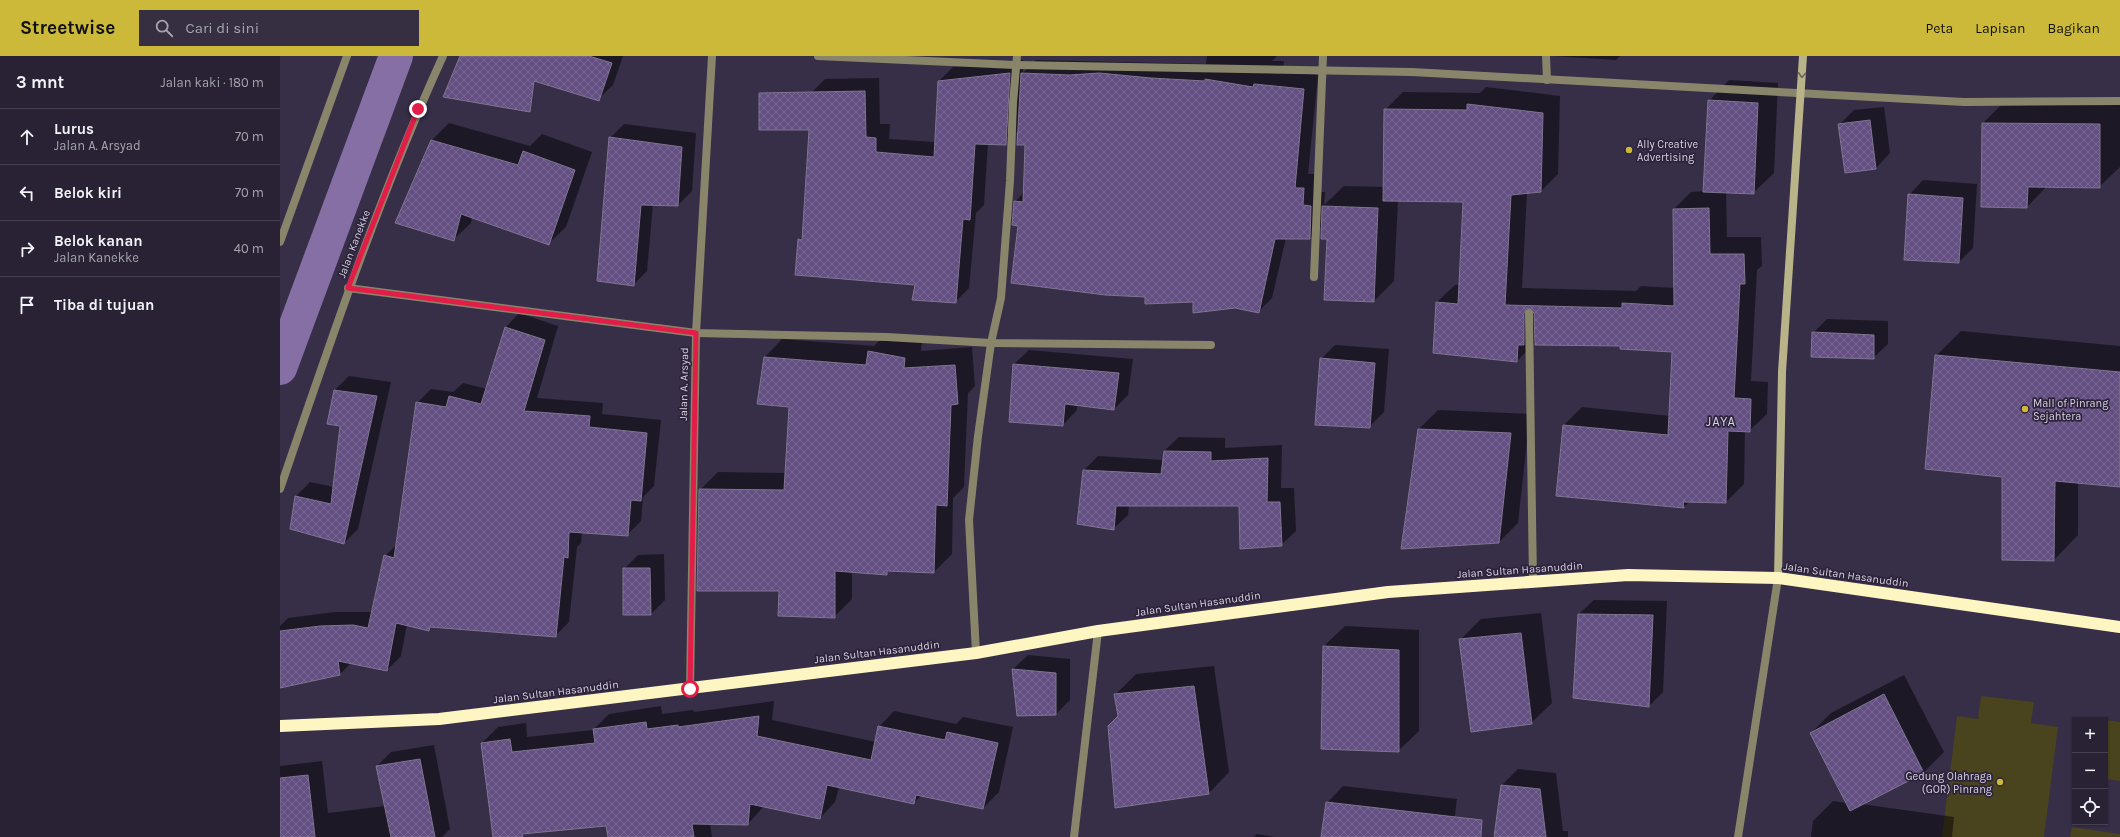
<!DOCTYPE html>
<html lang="id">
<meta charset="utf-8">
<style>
:root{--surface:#292235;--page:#352f41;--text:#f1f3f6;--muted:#a5a4ad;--line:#453f50;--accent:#ccb939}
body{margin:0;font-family:Karla,sans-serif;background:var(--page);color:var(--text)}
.controls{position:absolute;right:12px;bottom:12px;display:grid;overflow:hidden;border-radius:0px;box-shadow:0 1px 3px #0004}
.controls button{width:36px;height:36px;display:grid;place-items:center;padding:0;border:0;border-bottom:1px solid var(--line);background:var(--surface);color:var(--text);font:20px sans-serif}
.stop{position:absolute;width:12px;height:12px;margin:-9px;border:3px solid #e11d48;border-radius:50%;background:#fff}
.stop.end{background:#e11d48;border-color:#fff;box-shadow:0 1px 4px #0008}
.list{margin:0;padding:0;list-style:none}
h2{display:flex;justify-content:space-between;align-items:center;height:52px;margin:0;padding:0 16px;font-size:17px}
h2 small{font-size:13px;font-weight:400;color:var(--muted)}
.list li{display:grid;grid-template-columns:26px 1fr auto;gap:12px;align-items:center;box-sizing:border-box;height:56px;padding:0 16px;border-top:1px solid var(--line)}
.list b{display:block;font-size:15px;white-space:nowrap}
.list p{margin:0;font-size:13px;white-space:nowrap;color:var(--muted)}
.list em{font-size:13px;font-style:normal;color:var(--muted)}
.icon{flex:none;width:22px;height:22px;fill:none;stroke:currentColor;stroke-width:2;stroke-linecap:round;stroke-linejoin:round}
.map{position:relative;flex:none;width:1840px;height:781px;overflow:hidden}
header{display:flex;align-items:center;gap:24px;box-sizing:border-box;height:56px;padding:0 20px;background:var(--accent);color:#111}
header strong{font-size:19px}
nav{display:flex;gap:22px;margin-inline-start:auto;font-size:14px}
.search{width:280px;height:36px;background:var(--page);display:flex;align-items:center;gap:10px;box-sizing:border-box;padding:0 14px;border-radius:0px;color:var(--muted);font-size:15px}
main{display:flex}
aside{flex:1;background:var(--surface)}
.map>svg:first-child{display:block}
</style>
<header>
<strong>Streetwise</strong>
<div class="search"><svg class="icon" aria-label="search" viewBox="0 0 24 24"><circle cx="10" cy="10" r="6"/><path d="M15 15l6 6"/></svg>Cari di sini</div>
<nav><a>Peta</a><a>Lapisan</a><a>Bagikan</a></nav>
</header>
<main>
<aside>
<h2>3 mnt<small>Jalan kaki · 180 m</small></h2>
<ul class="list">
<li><svg class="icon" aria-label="ahead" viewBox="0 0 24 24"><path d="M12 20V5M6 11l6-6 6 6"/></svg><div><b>Lurus</b><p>Jalan A. Arsyad</p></div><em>70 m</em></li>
<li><svg class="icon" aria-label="left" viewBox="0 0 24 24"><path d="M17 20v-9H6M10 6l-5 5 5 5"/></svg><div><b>Belok kiri</b></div><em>70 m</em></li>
<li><svg class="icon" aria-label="right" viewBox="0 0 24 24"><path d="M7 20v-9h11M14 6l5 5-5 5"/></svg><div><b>Belok kanan</b><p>Jalan Kanekke</p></div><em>40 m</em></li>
<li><svg class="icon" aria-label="arrive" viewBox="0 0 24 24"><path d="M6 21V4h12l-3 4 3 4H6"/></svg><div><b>Tiba di tujuan</b></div></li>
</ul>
</aside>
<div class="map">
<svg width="1840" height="781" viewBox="0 0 1840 781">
<defs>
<pattern id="building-cross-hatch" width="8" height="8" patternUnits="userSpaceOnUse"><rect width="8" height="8" fill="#644f82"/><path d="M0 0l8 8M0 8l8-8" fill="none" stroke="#796793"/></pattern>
</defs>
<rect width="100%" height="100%" fill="#372e47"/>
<g fill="#49431e">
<polygon points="1701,640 1754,646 1751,667 1778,671 1764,781 1662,781 1677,660 1698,663"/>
<polygon points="1807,661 1840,666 1840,725 1825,723 1825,664 1807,664"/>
<polygon points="1792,771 1840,778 1840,781 1790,781"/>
</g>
<g fill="#0007">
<polygon points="293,0 343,0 333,29 318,43"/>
<polygon points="927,0 997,0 992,5 1004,5 1003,16 1038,19 1028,118 1038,118 1037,136 1045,136 1044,149 1064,130 1104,131 1105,54 1123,36 1200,37 1206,31 1280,40 1278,118 1261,135 1247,136 1242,232 1356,235 1361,230 1395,232 1394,153 1411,136 1424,135 1429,45 1449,24 1498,27 1494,117 1473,137 1446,136 1447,181 1481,181 1482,210 1477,214 1471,325 1488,326 1487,358 1469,375 1465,375 1464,428 1446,446 1410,445 1404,451 1278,439 1284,369 1302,351 1390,360 1393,295 1341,289 1256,286 1237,305 1154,297 1157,246 1175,229 1180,229 1184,145 1118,144 1114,225 1094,245 1048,182 1043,169 1030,182 1006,182 992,242 978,256 915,245 866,240 739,169 735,146 744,136 746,88 739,74 725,88 708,87 704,149 696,157 689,232 675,246 636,228 519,184 523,180 531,37 545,23 599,22 600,68 610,68 609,83 655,86 659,25 673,11 743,4 743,17 756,4 926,8"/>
<polygon points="1274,0 1340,0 1336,4"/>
<polygon points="1723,47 1840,48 1840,111 1819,131 1767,130 1747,151 1702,150 1703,67"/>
<polygon points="1604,51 1610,97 1596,112 1559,69 1574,54"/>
<polygon points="169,67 250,90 262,78 312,96 286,171 268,188 192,161 191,167 173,184 152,84"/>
<polygon points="344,68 416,77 412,135 398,149 373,148 367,215 353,229 330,82"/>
<polygon points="1643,124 1697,128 1693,192 1679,206 1629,139"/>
<polygon points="239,257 278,270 257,342 323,347 322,358 381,364 374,430 363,441 361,465 347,479 302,476 301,487 297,491 289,566 275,580 152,570 149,574 127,568 121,600 107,614 71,607 60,618 0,630 0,570 8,562 55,556 92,556 105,500 117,488 137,347 151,333 173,336 183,327 207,333 226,271"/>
<polygon points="1547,263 1608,265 1608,288 1593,302 1533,277"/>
<polygon points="1681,275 1840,290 1840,430 1798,426 1798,479 1774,504 1723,420 1656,300"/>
<polygon points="607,277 642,285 641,295 692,291 695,330 688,337 684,431 673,442 672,498 654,516 610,514 606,518 572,516 572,543 554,561 500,534 420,434 438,416 506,417 510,350 485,301 502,283 594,290"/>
<polygon points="1055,289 1109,293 1104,356 1089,371 1041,303"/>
<polygon points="749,294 853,303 848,339 834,353 797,348 797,354 783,369 734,308"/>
<polygon points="69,320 111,326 78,473 64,487 16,440 30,426 54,431 61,369 55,334"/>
<polygon points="1158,354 1250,358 1238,467 1219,486 1138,374"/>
<polygon points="899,381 945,382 945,392 1002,389 1001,432 1014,432 1016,475 1001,489 960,449 849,449 848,459 833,473 804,414 818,400 884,404 884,395"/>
<polygon points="384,498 385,544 371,558 344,513 358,499"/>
<polygon points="1314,544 1387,545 1383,636 1369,650 1299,558"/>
<polygon points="1261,557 1272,647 1251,667 1180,584 1201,563"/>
<polygon points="1065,570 1139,574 1139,675 1118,695 1044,590"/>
<polygon points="748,599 790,603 790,644 776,658 733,613"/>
<polygon points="934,610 949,716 929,737 835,639 856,618"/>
<polygon points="1624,619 1664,696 1644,716 1581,748 1674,761 1672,781 1531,781 1533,765 1553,745 1567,747 1531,677 1551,657"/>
<polygon points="494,645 492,664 596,686 599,671 614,655 676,668 683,661 733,671 719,736 703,752 642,739 634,747 559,731 555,746 540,762 484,750 468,768 430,768 432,781 329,781 327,768 245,777 242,780 234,781 214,781 202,687 218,671 246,667 247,681 313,674 329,658 381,650 382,658 413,654 414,656"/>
<polygon points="154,689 170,773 162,781 0,781 0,710 42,705 48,757 105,750 97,710 111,696"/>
<polygon points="1238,713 1276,717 1283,775 1288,775 1288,781 1212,781 1216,777 1222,729"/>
<polygon points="1063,730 1177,743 1172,781 1042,781 1047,747"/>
<polygon points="977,778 995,781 974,781"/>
</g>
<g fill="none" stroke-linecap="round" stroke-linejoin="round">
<polyline stroke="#856fa5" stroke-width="34" points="0,312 116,0"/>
</g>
<g fill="url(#building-cross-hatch)" stroke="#7f7491">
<polygon points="180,0 309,0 332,7 319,45 254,25 250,56 163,41"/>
<polygon points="730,17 726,89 695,88 690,164 683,163 676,247 632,244 635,229 515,219 518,183 522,184 529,74 479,74 479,37 585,35 586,81 596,82 596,96 654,101 658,25"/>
<polygon points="741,17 790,19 819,17 871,22 925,25 925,23 973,31 974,28 1024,33 1015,132 1024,132 1023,149 1031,150 1030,183 995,183 979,257 955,252 913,257 913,246 865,248 865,241 825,239 731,227 738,170 732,169 734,145 743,146 745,89 737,89"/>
<polygon points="1428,44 1478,47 1474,138 1423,136"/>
<polygon points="1187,48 1263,57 1261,136 1231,139 1225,249 1342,252 1342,247 1394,250 1393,153 1429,152 1430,198 1464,198 1465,228 1460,228 1454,342 1471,343 1470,376 1448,375 1446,447 1403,446 1404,452 1276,440 1283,369 1388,379 1392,296 1340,293 1340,290 1255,289 1254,257 1249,252 1246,253 1244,257 1244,289 1238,289 1237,306 1153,297 1156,246 1178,248 1183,146 1103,145 1104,53 1187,54"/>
<polygon points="1590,64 1596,113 1565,117 1558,68"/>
<polygon points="1702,67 1820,68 1820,132 1748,131 1747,152 1701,151"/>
<polygon points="329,81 402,91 398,150 361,149 354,230 317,225"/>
<polygon points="151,84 238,109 243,95 295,114 269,189 181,158 174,185 115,167"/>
<polygon points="1628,138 1683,142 1679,207 1624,204"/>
<polygon points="1042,150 1098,152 1094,246 1044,244 1047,183 1041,183"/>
<polygon points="225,271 265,284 244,355 310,360 309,371 367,377 361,445 351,444 348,480 289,476 288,502 284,501 276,581 150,571 149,575 116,567 107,615 58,605 60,619 0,632 0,575 40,570 73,569 88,572 104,499 114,502 136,346 166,351 169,340 201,348"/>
<polygon points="1532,276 1594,279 1594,303 1531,301"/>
<polygon points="588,295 625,302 624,312 675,309 678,348 671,349 667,450 656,449 654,517 607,515 607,519 555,515 555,562 498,560 499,535 417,535 419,433 504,434 509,351 477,348 484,301 586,309"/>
<polygon points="1655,299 1840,316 1840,431 1775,425 1774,505 1722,504 1722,421 1645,413"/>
<polygon points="1040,302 1095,307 1090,372 1035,369"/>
<polygon points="733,308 839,317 834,354 785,348 783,370 729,366"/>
<polygon points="54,334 97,340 64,488 10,473 15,440 51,448 60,370 47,368"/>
<polygon points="1138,373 1231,377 1219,487 1121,493"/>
<polygon points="884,395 931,396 931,405 988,402 987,446 1000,446 1002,490 960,493 959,450 836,450 834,474 797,468 803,414 881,418"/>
<polygon points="343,512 370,512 371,559 343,559"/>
<polygon points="1298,558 1373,559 1369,651 1293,642"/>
<polygon points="1241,577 1252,668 1191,676 1179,583"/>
<polygon points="1043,590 1119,594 1119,696 1041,693"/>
<polygon points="732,613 776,617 776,659 737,660"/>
<polygon points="914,630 929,738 835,752 828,670 838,660 834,638"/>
<polygon points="1604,638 1644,717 1570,755 1530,677"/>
<polygon points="479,660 477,680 591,704 598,670 665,684 667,676 718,687 703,753 636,739 634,748 547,729 540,763 470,748 468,769 412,768 414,781 328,781 326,770 242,778 243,781 213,781 201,687 230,683 232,696 315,687 313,673 366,666 367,673 398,669 398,671"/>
<polygon points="140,703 155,781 111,781 96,710"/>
<polygon points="28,719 35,781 0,781 0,722"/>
<polygon points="1221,729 1260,733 1266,781 1214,781"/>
<polygon points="1046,746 1202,764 1201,781 1041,781"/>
</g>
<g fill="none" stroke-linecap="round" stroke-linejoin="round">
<g stroke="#88856b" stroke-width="8">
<polyline points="538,0 735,9 1132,16 1684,46 1840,45"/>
<polyline points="1266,0 1267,24"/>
<polyline points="0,186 67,0"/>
<polyline points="1034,221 1043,0"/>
<polyline points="68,232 416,277 607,281 711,287 931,289"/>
<polyline points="1249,257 1253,526"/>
<path d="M 0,433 C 50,287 99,140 163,0"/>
<polyline points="696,597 689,464 698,380 711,287 721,242 730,125 733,47 737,0"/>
<polyline points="410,633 416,277 432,0"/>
<polyline points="794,781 818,575"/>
<polyline points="1458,781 1498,522"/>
</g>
<polyline stroke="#b9b389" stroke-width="8" points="1498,522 1502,316 1523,0"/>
<polyline stroke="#fef6c2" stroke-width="12" points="0,670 159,663 696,597 818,575 1108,536 1348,519 1498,522 1840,571"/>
</g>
<defs><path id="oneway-chevron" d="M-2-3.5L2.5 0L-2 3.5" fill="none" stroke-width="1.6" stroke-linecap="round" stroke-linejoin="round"/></defs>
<use stroke="#6c645f" href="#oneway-chevron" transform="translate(1522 19) rotate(93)"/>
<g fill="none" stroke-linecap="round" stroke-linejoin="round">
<polyline stroke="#e11d48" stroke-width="5" points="138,53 68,232 416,277 410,633"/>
</g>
<g fill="#ccb939" stroke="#2d243c" stroke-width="1.5">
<circle cx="1349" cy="94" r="4"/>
<circle cx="1745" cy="353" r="4"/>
<circle cx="1720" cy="726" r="4"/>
</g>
<g text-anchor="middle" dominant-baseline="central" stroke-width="3.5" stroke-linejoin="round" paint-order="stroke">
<g font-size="11" fill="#d7d1e1" stroke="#2d243c" text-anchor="start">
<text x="1357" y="88">Ally Creative<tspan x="1357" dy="13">Advertising</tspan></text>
<text x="1753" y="347">Mall of Pinrang<tspan x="1753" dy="13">Sejahtera</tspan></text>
<text x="1712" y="720" text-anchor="end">Gedung Olahraga<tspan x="1712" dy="13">(GOR) Pinrang</tspan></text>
</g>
<g font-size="11" fill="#d7d1e1" stroke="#2d243c">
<text transform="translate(74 188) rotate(-69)">Jalan Kanekke</text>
<text transform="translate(404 328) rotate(-89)">Jalan A. Arsyad</text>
<text transform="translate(1240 514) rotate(-4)">Jalan Sultan Hasanuddin</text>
<text transform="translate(1566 519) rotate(8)">Jalan Sultan Hasanuddin</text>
<text transform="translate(918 548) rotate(-8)">Jalan Sultan Hasanuddin</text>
<text transform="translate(597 596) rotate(-7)">Jalan Sultan Hasanuddin</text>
<text transform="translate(276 636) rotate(-7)">Jalan Sultan Hasanuddin</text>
</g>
<g font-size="13" letter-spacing="1" fill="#d7d1e1" stroke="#2d243c">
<text x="1441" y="365">JAYA</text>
</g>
</g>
</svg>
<div class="controls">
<button>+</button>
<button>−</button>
<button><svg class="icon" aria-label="locate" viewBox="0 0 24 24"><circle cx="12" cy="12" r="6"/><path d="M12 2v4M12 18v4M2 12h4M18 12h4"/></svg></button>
</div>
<div class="stop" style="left:410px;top:633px"></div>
<div class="stop end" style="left:138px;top:53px"></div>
</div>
</main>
